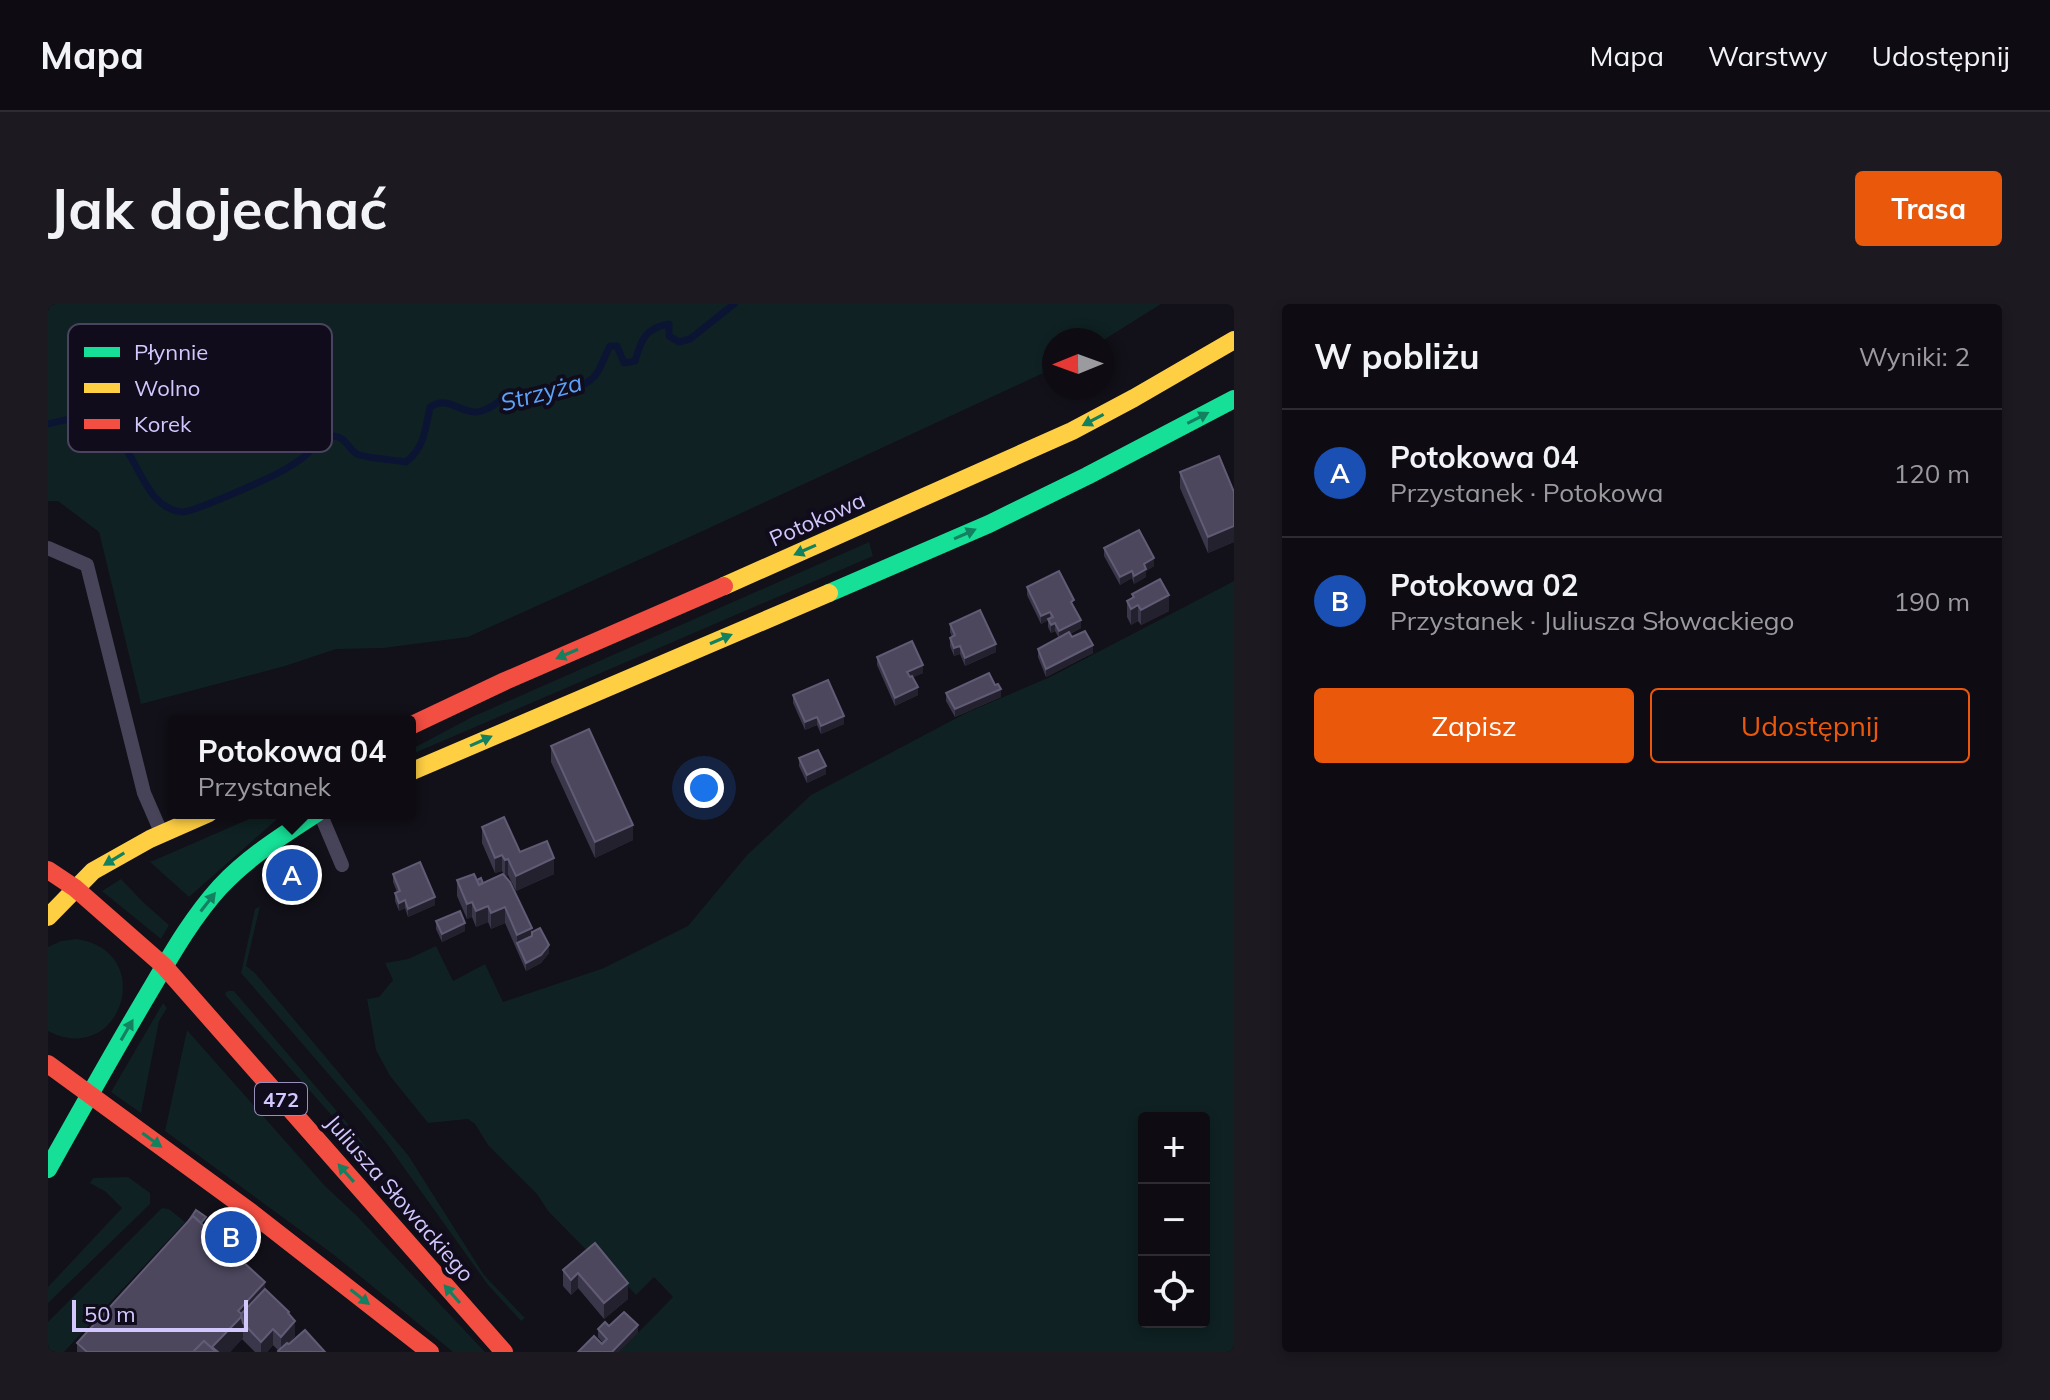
<!DOCTYPE html>
<html lang="pl">
<meta charset="utf-8">
<style>
:root{--surface:#0e0c12;--page:#1c1a20;--text:#f1f3f6;--muted:#9b9b9f;--line:#2e2c32;--accent:#ea580c}
body{margin:0;font-family:Mulish,sans-serif;background:var(--page);color:var(--text)}
.controls{position:absolute;right:24px;bottom:24px;display:grid;overflow:hidden;border-radius:8px;box-shadow:0 4px 12px #0003}
.controls button{width:72px;height:72px;display:grid;place-items:center;padding:0;border:0;border-bottom:2px solid var(--line);background:var(--surface);color:var(--text);font:40px sans-serif}
.compass{position:absolute;left:994px;top:24px;width:72px;height:72px;border-radius:50%;background:var(--surface);box-shadow:0 4px 12px #0003;rotate:269deg}
.scale{position:absolute;left:24px;bottom:20px;width:176px;box-sizing:border-box;padding-left:8px;border:4px solid #d3c8fd;border-top:0;font-size:22px;line-height:28px;white-space:nowrap;color:#d3c8fd;-webkit-text-stroke:6px #100c1c;paint-order:stroke}
.you{position:absolute;left:656px;top:484px;width:28px;height:28px;margin:-20px;border:6px solid #fff;border-radius:50%;background:#1a73e8;box-shadow:0 0 0 12px #1a73e833}
.badge{display:grid;place-items:center;width:52px;height:52px;border-radius:50%;background:var(--accent);color:#fff;font-size:26px;font-weight:700}
.pin{position:absolute;translate:-50% -50%;border:4px solid #fff;box-shadow:0 2px 8px #0006}
.popup{position:absolute;left:120px;top:411px;width:248px;height:104px;box-sizing:border-box;display:grid;place-content:center;border-radius:8px;background:var(--surface);filter:drop-shadow(0 2px 6px #0005);font-size:26px;white-space:nowrap;color:var(--muted)}
.popup b{font-size:30px;color:var(--text)}
.popup::after{content:'';position:absolute;left:50%;top:100%;margin-left:-16px;border:16px solid transparent;border-top-color:var(--surface)}
.list{margin:0;padding:0;list-style:none}
h2{display:flex;justify-content:space-between;align-items:center;height:104px;margin:0;padding:0 32px;font-size:34px}
h2 small{font-size:26px;font-weight:400;color:var(--muted)}
.list li{display:grid;grid-template-columns:52px 1fr auto;gap:24px;align-items:center;box-sizing:border-box;height:128px;padding:0 32px;border-top:2px solid var(--line)}
.list b{display:block;font-size:30px;white-space:nowrap}
.list p{margin:0;font-size:26px;white-space:nowrap;color:var(--muted)}
.list em{font-size:26px;font-style:normal;color:var(--muted)}
.actions{display:flex;gap:16px;padding:24px 32px}
.actions a{flex:1;padding:18px 0;border:2px solid var(--accent);border-radius:8px;text-align:center;font-size:28px;color:var(--accent)}
.actions .main{background:var(--accent);color:#fff}
.icon{flex:none;width:44px;height:44px;fill:none;stroke:currentColor;stroke-width:2;stroke-linecap:round;stroke-linejoin:round}
.map{position:relative;flex:none;width:1186px;height:1048px;overflow:hidden;border-radius:8px}
header{display:flex;align-items:center;gap:48px;box-sizing:border-box;height:112px;padding:0 40px;background:var(--surface);border-bottom:2px solid var(--line)}
header strong{font-size:38px}
nav{display:flex;gap:44px;margin-inline-start:auto;font-size:28px}
.intro{display:flex;align-items:center;justify-content:space-between;box-sizing:border-box;height:192px;padding:0 48px}
h1{margin:0;font-size:56px}
.button{padding:20px 36px;border-radius:8px;background:var(--accent);color:#fff;font-size:28px;font-weight:700}
main{display:flex;gap:48px;padding:0 48px}
aside{flex:1;background:var(--surface);border-radius:8px;box-shadow:0 4px 12px #0003}
.map>svg:first-child{display:block}
</style>
<header>
<strong>Mapa</strong>
<nav><a>Mapa</a><a>Warstwy</a><a>Udostępnij</a></nav>
</header>
<div class="intro"><h1>Jak dojechać</h1><a class="button">Trasa</a></div>
<main>
<div class="map">
<svg width="1186" height="1048" viewBox="0 0 1186 1048">
<rect width="100%" height="100%" fill="#121018"/>
<g fill="#0f2123" fill-rule="evenodd">
<polygon points="0,0 1113,0 1054,37 1006,36 1006,64 657,226 420,333 335,344 288,345 237,362 93,400 51,228 10,197 0,197"/>
<polygon points="821,238 825,252 362,451 362,446 424,413"/>
<path d="M 1186,277 L 1186,1048 L 571,1048 L 625,993 L 606,973 L 588,991 L 551,952 L 547,955 L 500,907 L 489,890 L 440,841 L 427,820 L 420,815 L 380,819 L 342,772 L 328,746 L 319,695 L 331,693 L 345,676 L 337,659 L 360,655 L 388,642 L 405,677 L 437,660 L 455,698 L 556,664 L 640,622 L 699,551 L 763,491 L 918,409 L 1002,373 ZM 1096,814 L 1156,814 L 1156,1018 L 1096,1018 Z"/>
<polygon points="215,509 236,509 141,593 102,558"/>
<polygon points="73,575 96,599 121,621 113,635 54,587"/>
<polygon points="212,602 198,662 207,669 360,851 436,971 477,1014 473,1017 440,981 339,840 315,810 193,669 207,605"/>
<path d="M 29,635 C 111,648 72,765 0,727 L 0,643 L 13,637 Z"/>
<polygon points="180,687 186,687 305,826 406,964 383,941 309,840 178,692 177,689"/>
<polygon points="115,699 119,704 111,717 93,809 63,788"/>
<polygon points="139,726 277,882 308,911 437,1048 405,1048 286,951 117,827"/>
<polygon points="80,873 102,889 102,900 0,999 0,983 74,904 58,888 42,879 45,874"/>
<polygon points="114,904 121,905 137,918 16,1048 0,1048 0,1018"/>
</g>
<g fill="none" stroke-linecap="round" stroke-linejoin="round">
<path stroke="#0b1533" stroke-width="7" d="M 0,120 C 12,117 30,112 43,115 C 90,127 88,203 134,208 C 144,209 224,173 236,166 C 244,161 255,155 261,148 C 268,140 273,131 285,132 C 299,133 299,144 309,150 C 316,154 348,156 358,158 C 377,143 377,126 382,103 C 401,91 411,109 429,108 C 442,107 451,95 462,91 C 471,87 482,88 492,89 C 508,90 540,84 549,69 C 554,61 557,51 562,42 L 569,42 L 576,59 L 587,57 C 593,36 597,24 621,20 L 621,32 L 631,38 L 642,35 L 686,0"/>
<g stroke="#474459" stroke-width="14">
<polyline points="0,244 39,261 96,489 113,528"/>
<polyline points="272,509 294,561"/>
</g>
<g stroke="#16e098" stroke-width="18">
<polyline points="781,289 941,220 1039,172 1186,95"/>
<path d="M 0,865 C 33,806 66,747 100,690 C 122,653 143,615 172,583 C 200,553 235,531 269,509"/>
</g>
<g stroke="#ffcf43" stroke-width="18">
<polyline points="676,282 1024,127 1086,94 1186,36"/>
<polyline points="362,468 781,289"/>
<polyline points="0,613 45,567 102,535 161,509"/>
</g>
<g stroke="#f24e42" stroke-width="18">
<polyline points="362,422 457,377 676,282"/>
<polyline points="0,566 27,584 116,662 456,1048"/>
<polyline points="0,760 204,909 382,1048"/>
</g>
</g>
<g fill="#3b374a">
<polygon points="1132,168 1186,188 1186,238 1160,249 1132,184"/>
<polygon points="1056,244 1106,262 1098,267 1098,273 1086,280 1084,274 1072,281 1056,252"/>
<polygon points="979,283 1026,303 1033,324 1022,330 1024,333 1045,349 998,373 990,353 990,345 1011,334 1007,327 1003,329 1000,323 1000,316 993,320 979,291"/>
<polygon points="1084,290 1121,307 1093,321 1090,317 1083,321 1079,313 1079,297 1084,294"/>
<polygon points="902,320 948,348 917,362 912,350 906,352 902,342 902,334 904,333 902,328"/>
<polygon points="829,353 875,369 865,373 870,391 847,402 829,361"/>
<polygon points="898,389 953,393 907,413 898,397"/>
<polygon points="745,391 796,420 773,430 769,421 757,426 745,399"/>
<polygon points="503,442 585,536 547,554 503,458"/>
<polygon points="751,454 778,470 759,479 751,462"/>
<polygon points="434,523 506,570 468,587 460,571 457,572 484,628 501,649 493,659 478,667 457,619 443,625 440,618 428,623 424,613 419,615 409,592 409,576 435,579 457,572 454,567 447,569 434,539"/>
<polygon points="345,570 387,601 360,613 357,604 351,607 347,597 347,589 349,588 345,578"/>
<polygon points="388,617 417,627 394,638 388,625"/>
<polygon points="142,915 158,921 156,922 241,1011 247,1032 240,1040 277,1048 230,1048 231,1047 225,1041 219,1048 207,1048 194,1035 182,1048 29,1048 29,1039 142,916"/>
<polygon points="547,939 580,995 556,1015 530,984 523,991 515,982 515,966"/>
<polygon points="561,1022 590,1029 554,1040 555,1039 550,1033 550,1025"/>
</g>
<g fill="#24212e">
<polygon points="1186,222 1186,238 1160,249 1160,233"/>
<polygon points="1106,254 1106,262 1098,267 1098,273 1086,280 1086,272 1096,260"/>
<polygon points="1084,267 1084,274 1072,281 1072,273"/>
<polygon points="1121,291 1121,307 1093,321 1093,306"/>
<polygon points="1090,301 1090,317 1083,321 1083,305"/>
<polygon points="1002,308 1002,316 993,320 993,312"/>
<polygon points="1033,316 1033,324 1011,335 1011,327"/>
<polygon points="1007,319 1007,327 1003,329 1003,321"/>
<polygon points="948,340 948,348 917,362 917,354"/>
<polygon points="1045,341 1045,349 998,373 998,365"/>
<polygon points="912,342 912,350 906,352 906,344"/>
<polygon points="875,361 875,369 859,376 859,368"/>
<polygon points="870,383 870,391 847,402 847,394"/>
<polygon points="953,385 953,393 907,413 907,405"/>
<polygon points="796,412 796,420 773,430 773,422"/>
<polygon points="769,413 769,421 757,426 757,418"/>
<polygon points="778,462 778,470 759,479 759,471"/>
<polygon points="585,521 585,536 547,554 547,538"/>
<polygon points="454,551 454,567 447,569 447,554"/>
<polygon points="506,554 506,570 468,587 468,572"/>
<polygon points="460,555 460,571 457,572 457,556"/>
<polygon points="387,593 387,601 360,613 360,605"/>
<polygon points="357,596 357,604 351,607 351,599"/>
<polygon points="424,598 424,613 419,615 419,600"/>
<polygon points="440,602 440,618 428,623 428,607"/>
<polygon points="457,603 457,619 443,625 443,609"/>
<polygon points="417,619 417,627 394,638 394,630"/>
<polygon points="484,624 484,640 469,639 469,631"/>
<polygon points="501,641 501,649 493,659 478,667 478,659"/>
<polygon points="530,969 530,984 523,991 523,976"/>
<polygon points="217,978 217,1001 195,1019 195,1034 182,1048 164,1048 164,1043 190,1007"/>
<polygon points="580,979 580,995 556,1015 556,999"/>
<polygon points="241,1008 241,1023 247,1017 247,1032 233,1048 233,1033"/>
<polygon points="590,1021 590,1029 571,1048 564,1048"/>
<polygon points="225,1025 225,1041 219,1048 213,1048 213,1038"/>
</g>
<g fill="#4c475d" stroke="#615b76" stroke-width="2">
<polygon points="1171,152 1186,188 1186,222 1160,233 1132,168"/>
<polygon points="1091,226 1106,254 1096,260 1098,265 1086,272 1084,267 1072,273 1056,244"/>
<polygon points="1011,267 1026,296 1023,298 1033,316 1011,327 1007,319 1003,321 1000,315 1005,313 1002,308 993,312 979,283"/>
<polygon points="1112,275 1121,291 1093,306 1090,301 1083,305 1079,297 1086,293 1084,290"/>
<polygon points="932,306 948,340 917,354 912,342 906,344 902,334 907,331 902,320"/>
<polygon points="1037,327 1045,341 998,365 990,345 1021,328 1024,333"/>
<polygon points="864,337 875,361 859,368 862,373 864,372 870,383 847,394 829,353"/>
<polygon points="941,369 947,381 950,380 953,385 907,405 898,389"/>
<polygon points="780,376 796,412 773,422 769,413 757,418 745,391"/>
<polygon points="541,425 585,521 547,538 503,442"/>
<polygon points="770,446 778,462 759,471 751,454"/>
<polygon points="456,513 472,548 499,537 506,554 468,572 460,555 457,556 454,551 447,554 434,523"/>
<polygon points="372,558 387,593 360,605 357,596 351,599 347,589 352,587 345,570"/>
<polygon points="426,570 431,581 455,570 462,578 484,624 469,631 457,603 443,609 440,602 428,607 424,598 419,600 409,576"/>
<polygon points="433,574 435,579 431,581 429,576"/>
<polygon points="412,607 417,619 394,630 388,617"/>
<polygon points="492,624 501,641 493,651 478,659 469,639 484,632 484,628"/>
<polygon points="148,906 158,913 153,919 145,912 143,915 142,915"/>
<polygon points="145,912 217,978 190,1007 195,1011 164,1043 170,1048 168,1048 156,1037 145,1048 39,1048 29,1039"/>
<polygon points="547,939 580,979 556,999 530,969 523,976 515,966"/>
<polygon points="217,985 241,1008 240,1009 247,1017 233,1033 225,1025 213,1038 195,1019 193,1010"/>
<polygon points="576,1008 590,1021 564,1048 530,1048 546,1032 554,1040 559,1035 550,1025 557,1018 561,1022"/>
<polygon points="257,1026 277,1048 231,1048 230,1047 239,1039 241,1040"/>
<polygon points="156,1037 168,1048 145,1048"/>
</g>
<defs><path id="oneway-solid" d="M-6-.8H1V-3.2L6.5 0L1 3.2V.8H-6Z" transform="scale(2)"/></defs>
<g fill="#138160">
<use href="#oneway-solid" transform="translate(1150 114) rotate(-27)"/>
<use href="#oneway-solid" transform="translate(1045 116) rotate(152)"/>
<use href="#oneway-solid" transform="translate(917 230) rotate(-24)"/>
<use href="#oneway-solid" transform="translate(757 246) rotate(156)"/>
<use href="#oneway-solid" transform="translate(673 335) rotate(-23)"/>
<use href="#oneway-solid" transform="translate(519 350) rotate(157)"/>
<use href="#oneway-solid" transform="translate(433 437) rotate(-24)"/>
<use href="#oneway-solid" transform="translate(66 555) rotate(149)"/>
<use href="#oneway-solid" transform="translate(160 598) rotate(-52)"/>
<use href="#oneway-solid" transform="translate(79 726) rotate(-60)"/>
<use href="#oneway-solid" transform="translate(104 836) rotate(36)"/>
<use href="#oneway-solid" transform="translate(298 869) rotate(-131)"/>
<use href="#oneway-solid" transform="translate(404 990) rotate(-131)"/>
<use href="#oneway-solid" transform="translate(312 993) rotate(38)"/>
</g>
<g text-anchor="middle" dominant-baseline="central" stroke-width="8" stroke-linejoin="round" paint-order="stroke">
<rect fill="#100c1c" stroke="#9890ba" stroke-width="2" x="207" y="779" width="52" height="32" rx="6"/>
<g font-size="20" font-weight="bold" fill="#d3c8fd">
<text x="233" y="795">472</text>
</g>
<g font-size="22" fill="#d3c8fd" stroke="#100c1c">
<text transform="translate(769 215) rotate(-24)">Potokowa</text>
<text transform="translate(352 894) rotate(49)">Juliusza Słowackiego</text>
</g>
<g font-size="24" font-style="italic" fill="#5ba2f9" stroke="#100c1c">
<text transform="translate(493 88) rotate(-15)">Strzyża</text>
</g>
</g>
<rect x="20" y="20" width="264" height="128" rx="12" fill="#100c1c" stroke="#4a4460" stroke-width="2"/>
<rect x="36" y="43" width="36" height="10" fill="#16e098"/>
<rect x="36" y="79" width="36" height="10" fill="#ffcf43"/>
<rect x="36" y="115" width="36" height="10" fill="#f24e42"/>
<g font-size="22" fill="#d3c8fd">
<text x="86" y="56">Płynnie</text>
<text x="86" y="92">Wolno</text>
<text x="86" y="128">Korek</text>
</g>
</svg>
<div class="controls">
<button>+</button>
<button>−</button>
<button><svg class="icon" aria-label="locate" viewBox="0 0 24 24"><circle cx="12" cy="12" r="6"/><path d="M12 2v4M12 18v4M2 12h4M18 12h4"/></svg></button>
</div>
<svg class="compass" viewBox="-18 -18 36 36"><path d="M0-13l5 13h-10z" fill="#e53935"/><path d="M0 13l5-13h-10z" fill="#9b9b9f"/></svg>
<div class="scale">50 m</div>
<div class="you"></div>
<div class="pin badge" style="left:244px;top:571px;background:#1a4fb4">A</div>
<div class="popup"><b>Potokowa 04</b>Przystanek</div>
<div class="pin badge" style="left:183px;top:933px;background:#1a4fb4">B</div>
</div>
<aside>
<h2>W pobliżu<small>Wyniki: 2</small></h2>
<ul class="list">
<li><span class="badge" style="background:#1a4fb4">A</span><div><b>Potokowa 04</b><p>Przystanek · Potokowa</p></div><em>120 m</em></li>
<li><span class="badge" style="background:#1a4fb4">B</span><div><b>Potokowa 02</b><p>Przystanek · Juliusza Słowackiego</p></div><em>190 m</em></li>
</ul>
<div class="actions"><a class="main">Zapisz</a><a>Udostępnij</a></div>
</aside>
</main>
